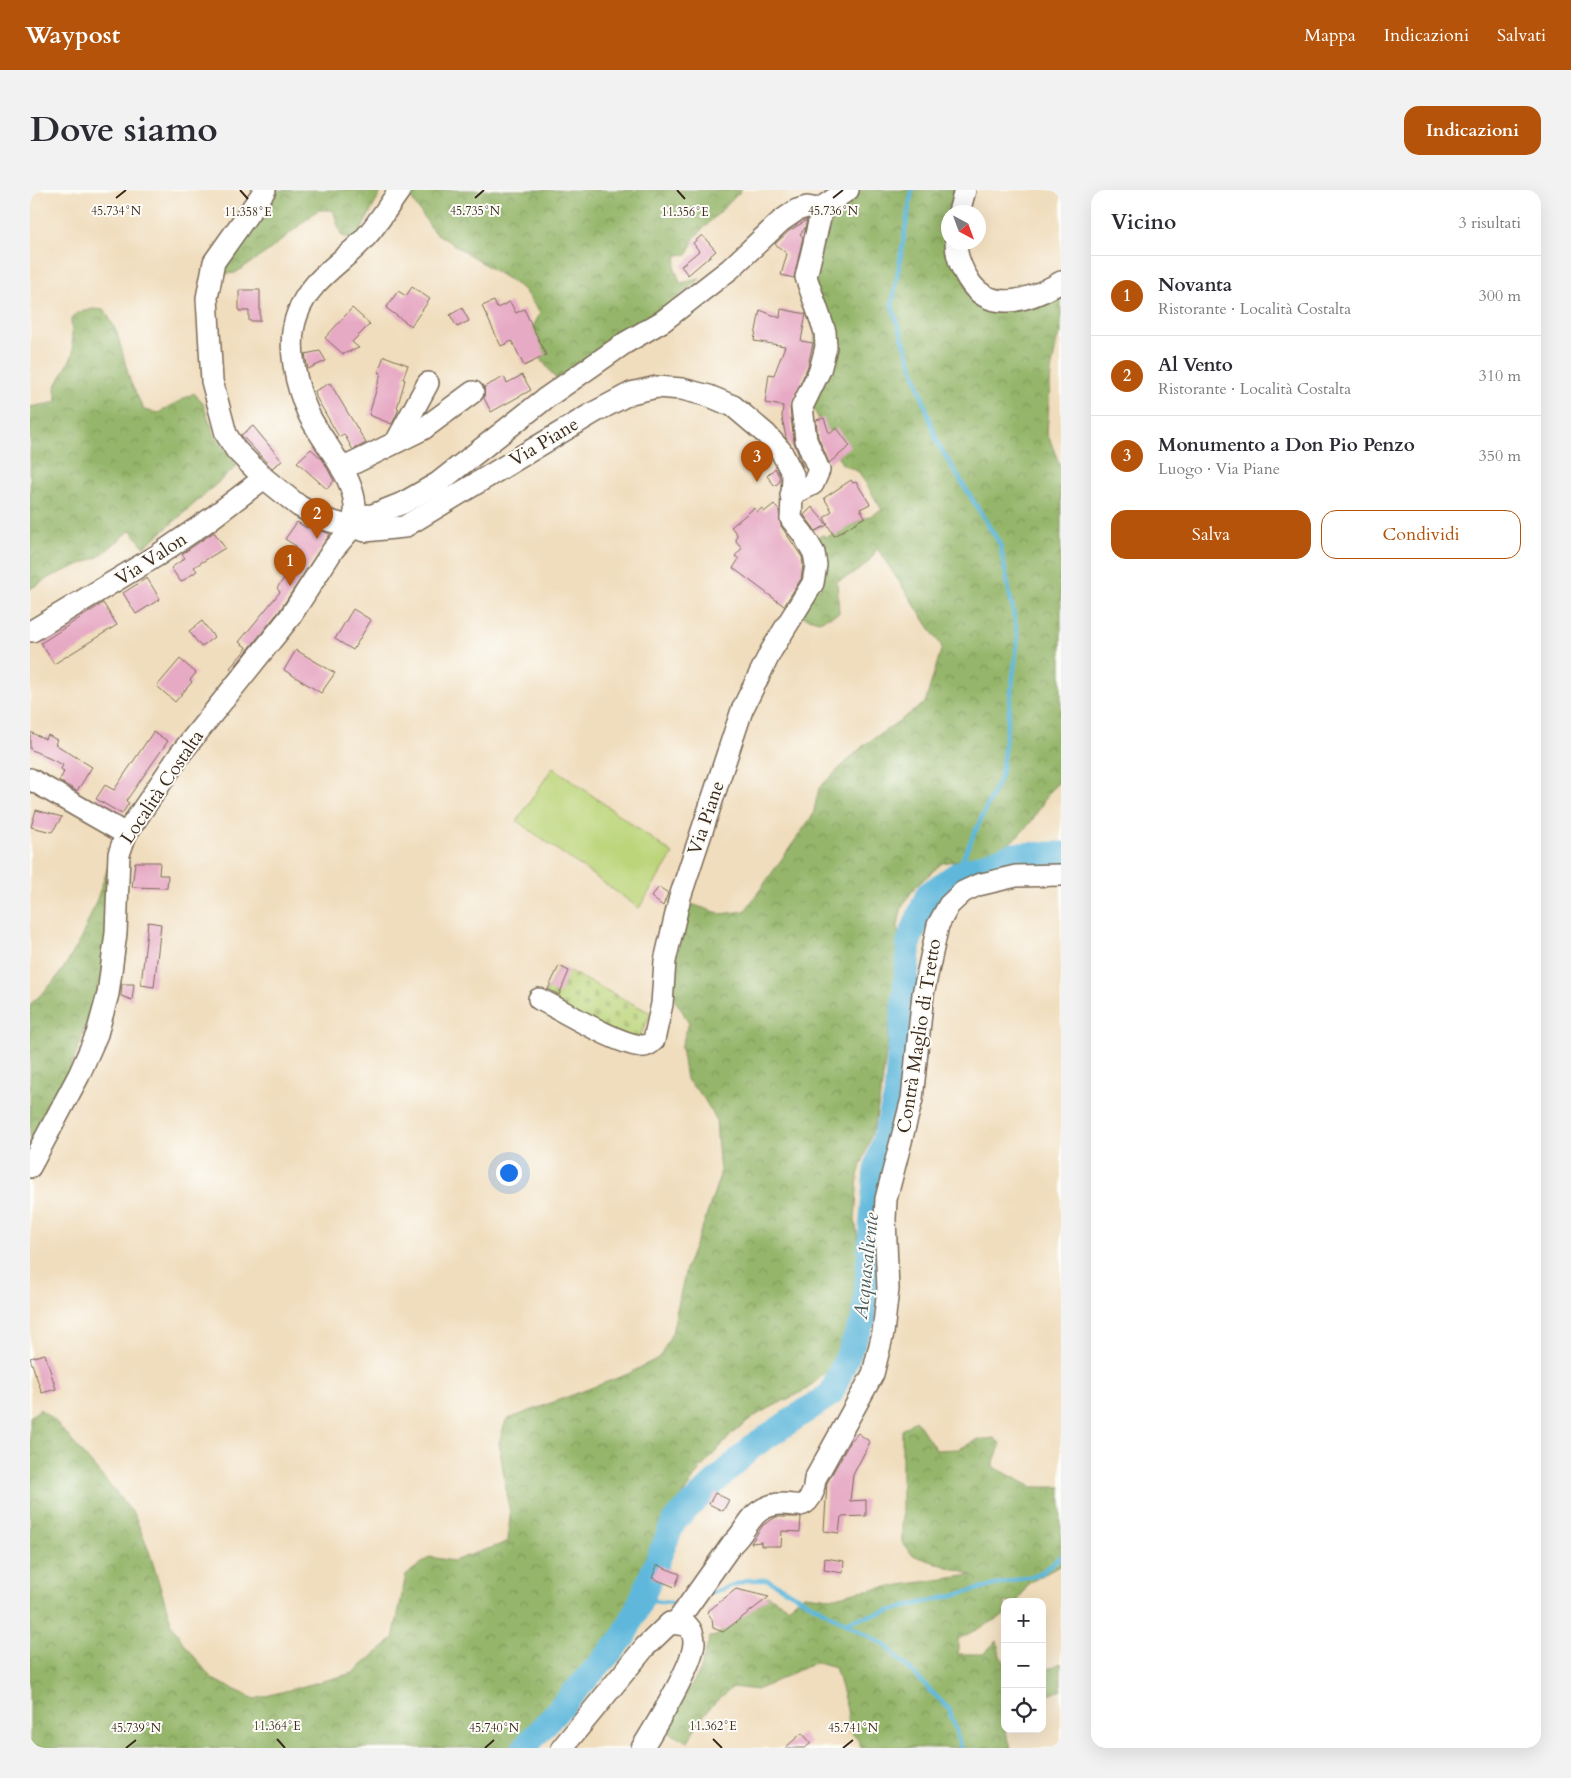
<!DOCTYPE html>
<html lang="it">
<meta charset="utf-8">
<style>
:root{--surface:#fff;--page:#f2f2f3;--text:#2b2b33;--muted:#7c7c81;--line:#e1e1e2;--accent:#b45309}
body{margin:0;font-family:Cardo,serif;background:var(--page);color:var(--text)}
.controls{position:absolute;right:15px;bottom:15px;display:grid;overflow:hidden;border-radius:10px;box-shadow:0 5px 20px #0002}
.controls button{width:45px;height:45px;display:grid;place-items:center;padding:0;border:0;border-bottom:1px solid var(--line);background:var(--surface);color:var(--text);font:25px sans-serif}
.compass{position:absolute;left:911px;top:15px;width:45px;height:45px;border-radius:50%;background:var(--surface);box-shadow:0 5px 20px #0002;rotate:139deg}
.you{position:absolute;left:478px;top:982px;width:18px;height:18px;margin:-12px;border:4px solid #fff;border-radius:50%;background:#1a73e8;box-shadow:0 0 0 8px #1a73e833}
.badge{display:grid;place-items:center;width:32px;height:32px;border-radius:50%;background:var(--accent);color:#fff;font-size:16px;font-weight:700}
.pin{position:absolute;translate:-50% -41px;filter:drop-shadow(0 1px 2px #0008)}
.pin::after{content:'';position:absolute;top:26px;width:18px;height:15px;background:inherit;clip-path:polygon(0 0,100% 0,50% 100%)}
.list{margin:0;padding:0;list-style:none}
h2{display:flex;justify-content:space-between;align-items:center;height:65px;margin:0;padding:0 20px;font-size:21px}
h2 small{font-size:16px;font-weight:400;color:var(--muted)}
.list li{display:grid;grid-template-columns:32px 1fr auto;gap:15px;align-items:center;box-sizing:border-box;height:80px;padding:0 20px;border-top:1px solid var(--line)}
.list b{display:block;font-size:19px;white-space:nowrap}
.list p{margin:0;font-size:16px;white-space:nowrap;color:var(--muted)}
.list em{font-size:16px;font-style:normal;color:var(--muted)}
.actions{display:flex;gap:10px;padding:15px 20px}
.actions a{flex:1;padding:11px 0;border:1px solid var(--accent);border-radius:15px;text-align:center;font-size:18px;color:var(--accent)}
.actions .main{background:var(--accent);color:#fff}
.icon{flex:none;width:28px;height:28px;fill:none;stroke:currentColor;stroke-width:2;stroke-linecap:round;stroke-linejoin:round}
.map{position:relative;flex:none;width:1031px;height:1558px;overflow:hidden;border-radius:15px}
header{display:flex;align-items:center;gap:30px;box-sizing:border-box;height:70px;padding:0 25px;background:var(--accent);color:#fff}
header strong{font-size:24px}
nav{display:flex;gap:28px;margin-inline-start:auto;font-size:18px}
.intro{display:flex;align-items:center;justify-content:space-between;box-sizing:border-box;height:120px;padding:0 30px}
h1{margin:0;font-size:35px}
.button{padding:12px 22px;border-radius:15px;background:var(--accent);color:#fff;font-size:18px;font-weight:700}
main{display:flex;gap:30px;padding:0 30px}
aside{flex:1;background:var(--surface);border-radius:15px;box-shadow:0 5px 20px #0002}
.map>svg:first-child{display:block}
</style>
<header>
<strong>Waypost</strong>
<nav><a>Mappa</a><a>Indicazioni</a><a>Salvati</a></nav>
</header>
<div class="intro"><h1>Dove siamo</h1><a class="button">Indicazioni</a></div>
<main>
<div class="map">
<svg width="1031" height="1558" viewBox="0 0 1031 1558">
<defs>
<pattern id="forest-crowns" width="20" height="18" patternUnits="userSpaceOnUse" patternTransform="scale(1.25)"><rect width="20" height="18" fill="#95b66a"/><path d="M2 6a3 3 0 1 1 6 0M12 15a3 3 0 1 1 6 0" fill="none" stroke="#7b9457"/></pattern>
<pattern id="cemetery-stones" width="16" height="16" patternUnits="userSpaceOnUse" patternTransform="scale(1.25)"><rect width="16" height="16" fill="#bcd57a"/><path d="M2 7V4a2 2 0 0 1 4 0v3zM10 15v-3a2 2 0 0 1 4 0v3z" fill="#a2b769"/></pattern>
</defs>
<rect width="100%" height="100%" fill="#fdfcf7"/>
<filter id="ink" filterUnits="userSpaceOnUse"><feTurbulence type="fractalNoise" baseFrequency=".02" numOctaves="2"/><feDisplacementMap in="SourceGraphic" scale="10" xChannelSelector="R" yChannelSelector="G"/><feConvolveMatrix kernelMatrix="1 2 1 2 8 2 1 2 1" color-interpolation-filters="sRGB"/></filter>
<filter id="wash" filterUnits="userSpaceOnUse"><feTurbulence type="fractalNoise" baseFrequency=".0096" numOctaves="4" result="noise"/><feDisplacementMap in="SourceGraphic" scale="20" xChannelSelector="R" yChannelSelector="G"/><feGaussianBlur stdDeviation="1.12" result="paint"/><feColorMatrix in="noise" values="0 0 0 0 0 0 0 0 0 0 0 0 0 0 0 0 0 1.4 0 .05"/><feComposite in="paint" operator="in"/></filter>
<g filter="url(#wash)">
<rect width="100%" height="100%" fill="#f0ddbd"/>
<g fill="url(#forest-crowns)" stroke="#687044">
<polygon points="246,0 352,0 331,40 321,50 311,45 303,20 288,20 237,62 205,83 194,84 192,77"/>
<polygon points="372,0 712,0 664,48 658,64 647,65 645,78 650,93 670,89 631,121 526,189 508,165 499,145 510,123 493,99 404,42 383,11"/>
<path d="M 824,0 L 926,0 L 922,22 L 918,22 L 918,52 L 937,98 L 1031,104 L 1031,144 L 1027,150 L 1021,182 L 1017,243 L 1031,278 L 1031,590 L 1020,601 L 1001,632 L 990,644 L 966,664 L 912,673 L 885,697 L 872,716 L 868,735 L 869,757 L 867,781 L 852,894 L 845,934 L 828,985 L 825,1030 L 832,1075 L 828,1121 L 815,1160 L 801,1178 L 777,1199 L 728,1224 L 703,1243 L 670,1279 L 643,1320 L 632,1345 L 595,1435 L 581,1455 L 559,1476 L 487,1558 L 0,1558 L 0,1227 L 10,1219 L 25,1231 L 104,1324 L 120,1364 L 142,1435 L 152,1451 L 182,1489 L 225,1509 L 323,1483 L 363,1449 L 376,1385 L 400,1367 L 423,1371 L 478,1352 L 480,1324 L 469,1253 L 476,1230 L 598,1184 L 630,1167 L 642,1143 L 656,1078 L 674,1033 L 690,985 L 686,929 L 673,907 L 656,889 L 651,857 L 659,833 L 650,817 L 640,805 L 653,731 L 661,714 L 692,724 L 715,721 L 783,625 L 789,598 L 833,556 L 895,513 L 912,457 L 847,358 C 839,376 825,384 807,391 L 809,423 L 789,431 L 761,423 C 773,396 778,383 776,353 L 793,345 L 797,347 L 852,320 L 829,282 L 812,274 L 776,204 L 785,152 L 785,140 L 775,103 L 802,30 L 793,24 Z"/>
<path d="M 63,119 L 75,120 L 87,143 L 100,191 L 114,220 L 128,223 L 164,203 L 172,211 L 185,246 L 207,276 C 176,303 146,331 114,357 L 101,340 L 68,367 L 20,387 L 0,399 L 0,217 L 27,212 L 25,198 L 43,164 L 41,129 L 47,123 Z"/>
<path d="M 81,669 L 84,715 L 71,789 L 46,865 L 22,923 L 0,968 L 0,814 C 45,780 63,721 81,669 Z"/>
<path d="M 886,1230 L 906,1260 L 929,1259 L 947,1250 L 964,1248 L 971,1254 L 962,1276 L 1002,1297 L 1031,1297 L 1031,1375 L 999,1393 L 987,1412 L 975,1412 L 975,1425 L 928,1449 L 928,1464 L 953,1464 L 967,1451 L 970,1466 L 975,1473 L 975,1539 L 981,1558 L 831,1558 L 828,1550 L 819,1540 L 817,1519 L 805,1477 L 786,1472 L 727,1500 L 703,1497 C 682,1513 669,1528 658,1552 L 638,1542 L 650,1514 L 669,1483 L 680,1447 L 686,1446 L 737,1405 L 758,1417 L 774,1405 L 801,1408 L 829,1401 L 942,1385 L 882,1365 L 872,1352 L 872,1240 Z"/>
<polygon points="1031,1473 1031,1500 1012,1508 1012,1482"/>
</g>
<polygon fill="url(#cemetery-stones)" stroke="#7c804c" points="529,776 621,823 606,854 513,809"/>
<polygon fill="#bcd57a" stroke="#7c804c" points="523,577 643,664 609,718 487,631"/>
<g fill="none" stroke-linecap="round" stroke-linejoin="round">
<g stroke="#5eb8dc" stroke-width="4.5">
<polyline points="882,0 862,116 908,254 970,354 988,447 971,586 925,685"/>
<polyline points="675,1405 718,1390 738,1390 855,1455 919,1519 931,1558"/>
<polyline points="611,1410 651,1414"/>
<polyline points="818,1431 1010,1384 1031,1366"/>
</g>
<polyline stroke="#5eb8dc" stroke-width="25" points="494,1558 593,1448 611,1410 644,1331 723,1256 801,1204 834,1128 846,980 866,907 879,751 898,704 929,683 983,665 1031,664"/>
</g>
<g id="blocks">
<g fill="#e7aac5">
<polygon points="777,30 775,38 770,44 773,47 764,88 751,85 757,64 745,54 759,41"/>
<polygon points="672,45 686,61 658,85 651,76 669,61 663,53"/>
<polygon points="382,97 400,109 381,136 356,118 368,101 376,106"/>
<polygon points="209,100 230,100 230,131 219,131 219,121 209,121"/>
<polygon points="464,111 467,118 480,112 486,123 494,119 516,165 494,176 482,151 471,156 452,116"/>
<polygon points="322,118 340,134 322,152 329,158 313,164 295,148"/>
<polygon points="432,118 439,131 427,137 420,125"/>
<polygon points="751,119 776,124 771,151 783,153 778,176 760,218 764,252 773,277 756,248 752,227 753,216 735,213 739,184 744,185 755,156 724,151 730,120 750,128"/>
<polygon points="290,161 296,171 278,179 275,164"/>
<polygon points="354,166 378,175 373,189 375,190 367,218 369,219 362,234 339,225 351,183 348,182"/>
<polygon points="492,185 501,200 461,222 454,208 454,197 474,187 477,193"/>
<polygon points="300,193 336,253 323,260 314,244 309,247 286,207 285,201"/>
<polygon points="794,228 799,243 807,238 820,256 799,273 788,247 786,230"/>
<polygon points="223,236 252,271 242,278 211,245"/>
<polygon points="281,259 293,270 304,291 297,299 267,272"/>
<polygon points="745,278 750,288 750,291 745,296 737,286"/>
<polygon points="821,290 823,293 826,292 840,314 830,319 835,327 804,346 794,328 802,321 794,308"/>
<polygon points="744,314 749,321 751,336 772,367 773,375 771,389 754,416 703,378 709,369 705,366 712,358 706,351 707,344 701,337 724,318 727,322 732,318 734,322"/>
<polygon points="782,317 797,335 786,341 774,325"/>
<polygon points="267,332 277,338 279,336 300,344 250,420 202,480 200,478 217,458 209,452 250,402 247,398 259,382 258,381 265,370 259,366 266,356 255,349"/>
<polygon points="184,342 195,358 164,377 167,381 151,392 141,378 155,368 152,364"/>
<polygon points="117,388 130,409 106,424 93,403"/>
<polygon points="73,413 87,435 24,474 11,453"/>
<polygon points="323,419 341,430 323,460 305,449"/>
<polygon points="172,431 184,447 171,457 159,441"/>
<polygon points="266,460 305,483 291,503 254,480"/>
<polygon points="150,469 166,483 160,490 162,492 145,512 127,496"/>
<polygon points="0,542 15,549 18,545 27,550 25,554 62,577 47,601 29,591 34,582 31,579 33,575 0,559"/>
<polygon points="123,542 138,551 96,611 99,613 92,624 66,609 75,595 84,600"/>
<polygon points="6,620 32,627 22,642 1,637"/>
<polygon points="105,672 130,672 129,685 138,685 137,698 102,697"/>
<polygon points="629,697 638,703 633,716 621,707"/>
<polygon points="118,732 131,734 124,797 111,795"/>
<polygon points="529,776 539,781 529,805 518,799"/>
<polygon points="92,794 104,794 102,810 91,806"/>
<polygon points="15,1164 26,1199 12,1203 0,1168"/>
<polygon points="828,1243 840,1252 823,1285 820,1311 836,1310 836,1326 811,1327 809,1343 794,1341 797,1293 820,1252"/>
<polygon points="685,1303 699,1310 693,1321 679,1314"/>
<polygon points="746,1327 771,1327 770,1342 752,1341 751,1356 731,1356 731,1352 721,1353 733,1335"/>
<polygon points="795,1368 814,1371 813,1383 794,1380"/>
<polygon points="627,1375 650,1384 645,1397 622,1388"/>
<polygon points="706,1399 739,1407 693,1442 683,1438 682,1429 677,1422"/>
<polygon points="772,1543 781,1553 775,1558 755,1558"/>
</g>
</g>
</g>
<g filter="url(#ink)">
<use href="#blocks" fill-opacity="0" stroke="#7a6956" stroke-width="1"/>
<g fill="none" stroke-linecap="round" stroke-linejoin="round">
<g stroke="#7a6956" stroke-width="24">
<g id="minor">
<path d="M 235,0 L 184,72 L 177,108 L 182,191 L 196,244 L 206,260 L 234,288 L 269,316 L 290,328 L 335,341 L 374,337 L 563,223 L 601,203 L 627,197 L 652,199 L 679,206 L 703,216 L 736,244 L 751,261 L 763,285 L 761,329 L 773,344 L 784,363 L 786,375 L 783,393 L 741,461 L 712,520 L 650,707 L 635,771 L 632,814 L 624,850 C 620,854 616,857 611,856 C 585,853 534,821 509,809"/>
<polyline points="929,22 935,0"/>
<path d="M 926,52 C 926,65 931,78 938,89 C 960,126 1002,109 1031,92"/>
<polyline points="366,252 398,193"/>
<polyline points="312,279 393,239 443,202"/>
<polyline points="761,305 783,294 789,280 776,250 772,217 790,180 796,157 795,142 776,87 790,28 789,19"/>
<polyline points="324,326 343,325 373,313 408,293 516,208 595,153 633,131 700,79 751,31 767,20 777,17 789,19 818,0"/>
<path d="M 322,338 C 337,297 295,258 279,225 C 266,197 256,154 267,125 C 279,90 311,74 334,49 C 348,34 358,16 370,0"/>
<polyline points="2,441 128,365 179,330 234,288"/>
<polyline points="0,589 96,644"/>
<polyline points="0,977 49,885 67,844 78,804 86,743 89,664 96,644 151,563 260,427 303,360 322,338"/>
<polyline points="784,1296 785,1289 843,1184 853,1143 858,1099 855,1029 856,1009 882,909 893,804 908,735 919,715 933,702 948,695 986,686 1031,685"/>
<path d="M 646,1433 L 702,1354 C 718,1340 719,1321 743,1315 C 761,1310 773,1325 783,1302"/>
<path d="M 532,1558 L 615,1457 L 640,1433 L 657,1435 C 662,1440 664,1445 664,1452 C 664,1474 625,1537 612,1558"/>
</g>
</g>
<use href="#minor" stroke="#fff" stroke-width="21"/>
</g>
</g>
<path fill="none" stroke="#3b2a1e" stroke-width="2" d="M 210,0 L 218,9M 647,0 L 655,9M 86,8 L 96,0M 445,8 L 454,0M 803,8 L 813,0M 247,1549 L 255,1558M 683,1549 L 692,1558M 96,1558 L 106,1550M 455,1558 L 464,1550M 813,1558 L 823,1550"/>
<g text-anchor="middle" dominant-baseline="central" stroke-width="4" stroke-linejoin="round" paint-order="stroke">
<g font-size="19" fill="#3b2a1e" stroke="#fdfcf7">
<text transform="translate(514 252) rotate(-31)">Via Piane</text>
<text transform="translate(121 369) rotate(-33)">Via Valon</text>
<text transform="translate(132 597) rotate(-56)">Località Costalta</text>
<text transform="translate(676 628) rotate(-71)">Via Piane</text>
<text transform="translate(889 846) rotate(-81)">Contrà Maglio di Tretto</text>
</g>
<g font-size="20" font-style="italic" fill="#475c60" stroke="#fdfcf7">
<text transform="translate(836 1076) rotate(-84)">Acquasaliente</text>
</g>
</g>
<g font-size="12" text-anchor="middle" fill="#3b2a1e" stroke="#fdfcf7" stroke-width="4" stroke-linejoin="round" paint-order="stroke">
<text x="86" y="25">45.734°N</text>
<text x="445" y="25">45.735°N</text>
<text x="803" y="25">45.736°N</text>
<text x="218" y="26">11.358°E</text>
<text x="655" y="26">11.356°E</text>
<text x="247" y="1540">11.364°E</text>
<text x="683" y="1540">11.362°E</text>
<text x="106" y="1542">45.739°N</text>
<text x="464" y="1542">45.740°N</text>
<text x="823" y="1542">45.741°N</text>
</g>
</svg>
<div class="controls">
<button>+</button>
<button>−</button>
<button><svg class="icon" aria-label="locate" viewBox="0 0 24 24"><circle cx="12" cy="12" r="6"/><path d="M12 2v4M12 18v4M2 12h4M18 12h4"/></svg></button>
</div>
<svg class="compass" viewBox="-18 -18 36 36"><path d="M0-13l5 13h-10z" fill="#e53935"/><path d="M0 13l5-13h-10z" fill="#7c7c81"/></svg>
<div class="you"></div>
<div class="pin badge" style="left:260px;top:396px">1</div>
<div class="pin badge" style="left:287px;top:349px">2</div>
<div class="pin badge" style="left:727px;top:292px">3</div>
</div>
<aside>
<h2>Vicino<small>3 risultati</small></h2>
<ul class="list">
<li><span class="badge">1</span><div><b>Novanta</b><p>Ristorante · Località Costalta</p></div><em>300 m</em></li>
<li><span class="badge">2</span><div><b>Al Vento</b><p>Ristorante · Località Costalta</p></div><em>310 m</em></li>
<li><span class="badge">3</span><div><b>Monumento a Don Pio Penzo</b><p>Luogo · Via Piane</p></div><em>350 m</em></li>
</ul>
<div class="actions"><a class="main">Salva</a><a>Condividi</a></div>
</aside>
</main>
